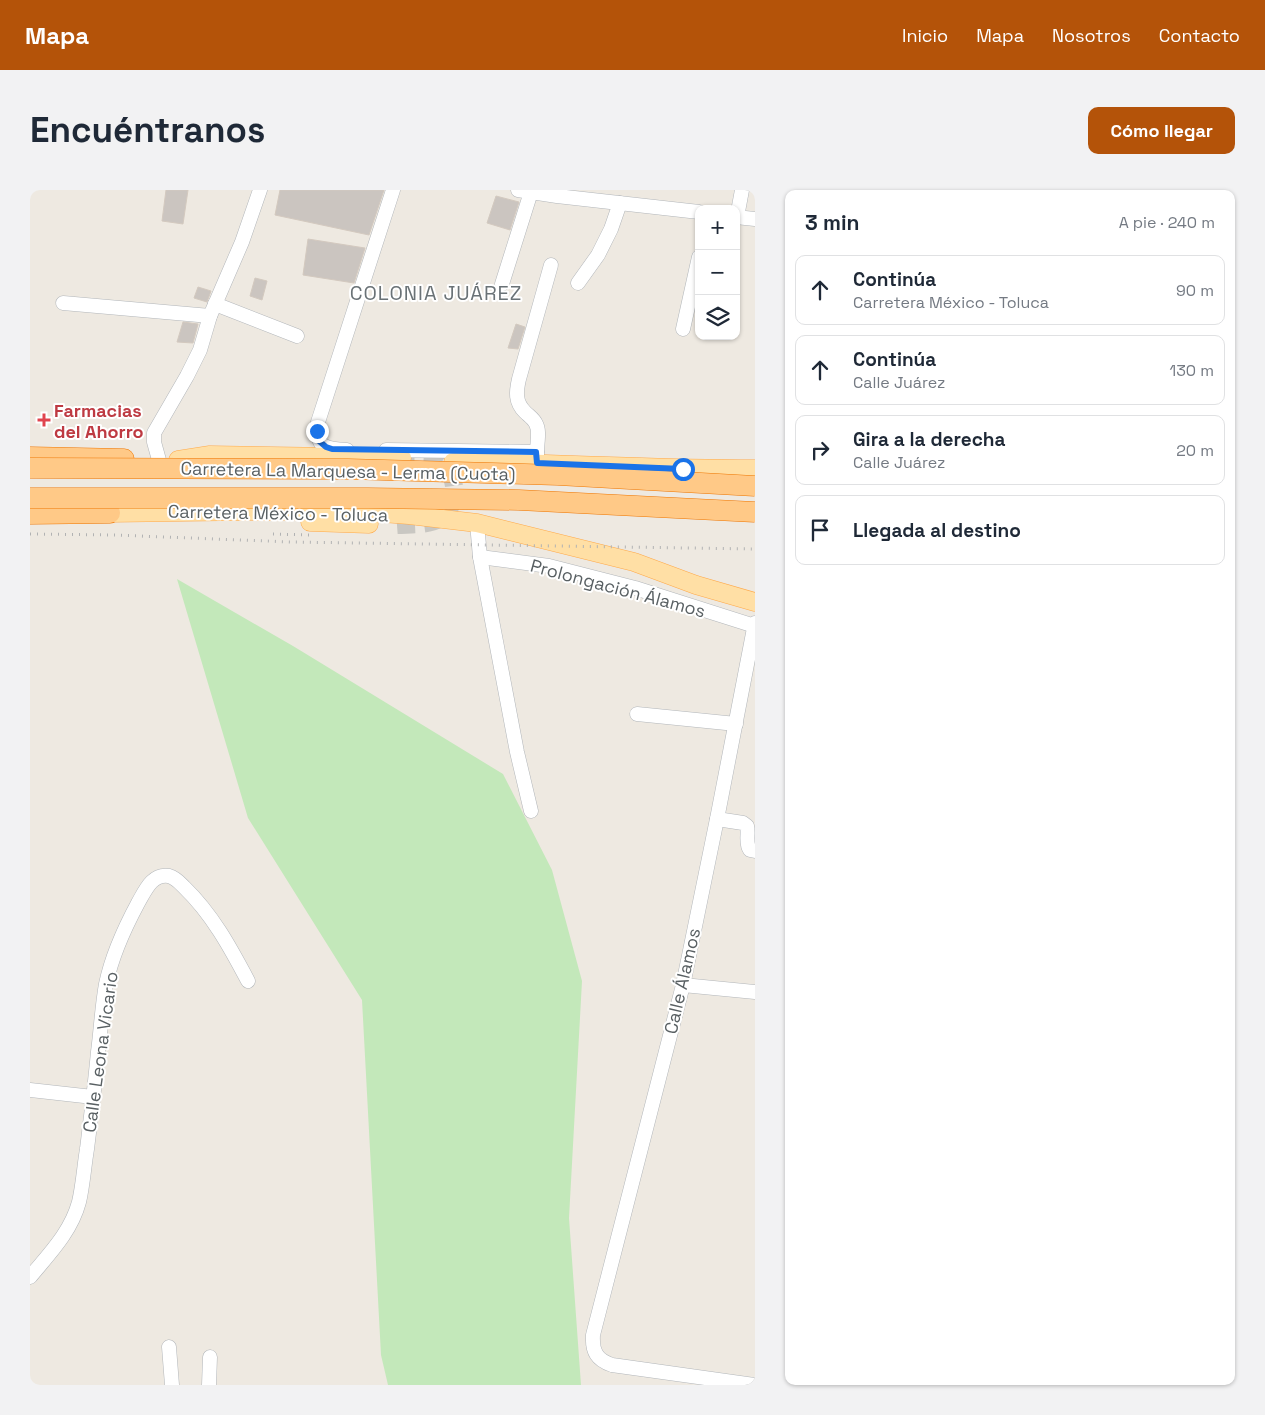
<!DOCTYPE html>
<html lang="es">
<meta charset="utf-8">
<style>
:root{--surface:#fff;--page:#f2f2f3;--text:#1f2937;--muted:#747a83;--line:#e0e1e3;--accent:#b45309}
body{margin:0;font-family:"Space Grotesk",sans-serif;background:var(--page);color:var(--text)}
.controls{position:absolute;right:15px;top:15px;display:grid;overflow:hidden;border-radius:10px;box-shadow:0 1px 4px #0004}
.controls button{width:45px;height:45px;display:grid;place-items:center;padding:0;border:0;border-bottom:1px solid var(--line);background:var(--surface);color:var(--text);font:25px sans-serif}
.stop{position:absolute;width:15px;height:15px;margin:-11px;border:4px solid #1a73e8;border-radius:50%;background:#fff}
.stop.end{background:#1a73e8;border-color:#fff;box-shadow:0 1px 5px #0008}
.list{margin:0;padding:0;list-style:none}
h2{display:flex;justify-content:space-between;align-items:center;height:65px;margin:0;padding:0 20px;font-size:21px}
h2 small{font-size:16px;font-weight:400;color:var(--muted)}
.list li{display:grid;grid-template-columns:32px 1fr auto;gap:15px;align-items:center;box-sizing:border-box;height:70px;margin:0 10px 10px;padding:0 10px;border:1px solid var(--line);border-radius:10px}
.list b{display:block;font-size:19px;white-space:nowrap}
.list p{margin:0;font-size:16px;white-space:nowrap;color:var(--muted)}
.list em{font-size:16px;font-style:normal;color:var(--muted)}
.icon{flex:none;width:28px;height:28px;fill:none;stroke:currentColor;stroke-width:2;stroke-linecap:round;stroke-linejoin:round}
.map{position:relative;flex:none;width:725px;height:1195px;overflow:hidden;border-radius:10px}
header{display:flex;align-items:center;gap:30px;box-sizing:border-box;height:70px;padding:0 25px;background:var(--accent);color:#fff}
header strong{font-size:24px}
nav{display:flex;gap:28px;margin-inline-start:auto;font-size:18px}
.intro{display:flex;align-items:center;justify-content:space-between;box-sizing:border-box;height:120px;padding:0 30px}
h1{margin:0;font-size:35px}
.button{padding:12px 22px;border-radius:10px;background:var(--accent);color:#fff;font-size:18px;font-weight:700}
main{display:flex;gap:30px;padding:0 30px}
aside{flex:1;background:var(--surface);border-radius:10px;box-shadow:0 1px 4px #0004}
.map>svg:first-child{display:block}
</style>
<header>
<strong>Mapa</strong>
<nav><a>Inicio</a><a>Mapa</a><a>Nosotros</a><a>Contacto</a></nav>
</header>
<div class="intro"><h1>Encuéntranos</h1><a class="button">Cómo llegar</a></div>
<main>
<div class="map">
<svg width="725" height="1195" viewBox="0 0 725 1195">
<rect width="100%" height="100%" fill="#eee9e1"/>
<polygon fill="#c3e8ba" points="147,389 263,456 473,584 522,680 552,791 539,1028 551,1195 358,1195 351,1165 332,810 218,628"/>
<g fill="#cbc5c0" stroke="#d3c9bf">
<polygon points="136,0 158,0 153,34 132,31"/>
<polygon points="250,0 354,0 339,45 245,25"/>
<polygon points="466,6 489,12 480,40 457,33"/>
<polygon points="278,49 335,58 324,93 273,85"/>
<polygon points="225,88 237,91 232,110 220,106"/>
<polygon points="168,97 181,101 177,112 164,108"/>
<polygon points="153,132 168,134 163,153 147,152"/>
<polygon points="486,134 495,137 488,159 478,158"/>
</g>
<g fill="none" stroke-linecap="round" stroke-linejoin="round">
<path stroke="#c9c7c2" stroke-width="18" stroke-dasharray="18 9" stroke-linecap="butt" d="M 367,335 C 381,334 400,336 412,327 C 430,312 428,282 407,271 C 397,267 383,268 372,268"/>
<g stroke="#b2b6ba" stroke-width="15">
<g id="minor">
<polyline points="488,0 527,6 669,22"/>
<polyline points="706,27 725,29"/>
<polyline points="707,27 712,0"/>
<polyline points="548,93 568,65 581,39 590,13"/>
<polyline points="472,94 501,2"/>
<polyline points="33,113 180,126"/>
<polyline points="185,114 267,146"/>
<polyline points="653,139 669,67"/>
<path d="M 317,260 C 294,259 285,257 288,232 L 363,0"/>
<polyline points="356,260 507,262 507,273"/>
<path d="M 507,262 C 507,253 510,241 506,234 C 504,229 499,226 495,222 C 485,212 486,202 489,189 L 521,75"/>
<polyline points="129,270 124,252 124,243 157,186 170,160 180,126 212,52 230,0"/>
<polyline points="447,333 450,367 487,562 501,621"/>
<polyline points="450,367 519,376 605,398 725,436"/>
<polyline points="607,524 706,534"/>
<path d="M 687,629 L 713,633 L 717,636 C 719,644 715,653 720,660 L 725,661"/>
<polyline points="653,795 725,802"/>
<polyline points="0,900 63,907"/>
<path d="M 0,1087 C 19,1064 41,1042 49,1012 C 53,995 54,977 57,959 C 61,927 65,894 68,862 C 71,839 72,816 76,794 C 82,765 94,739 108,713 C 115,701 122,683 139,686 C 146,688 150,693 154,697 C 182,724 200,757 218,791"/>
<polyline points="139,1157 142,1195"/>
<polyline points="179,1195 180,1167"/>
<path d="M 725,1195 L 582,1175 C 567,1170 562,1162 563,1145 L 653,795 L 687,629 L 725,433"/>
</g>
</g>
<g stroke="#ffa949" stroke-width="19">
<g id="major">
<polyline points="148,270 180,265 372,268"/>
<path d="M 423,272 C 524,273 624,279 725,279"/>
<polyline points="80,323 311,320 379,325 447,333 604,372 666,395 725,412"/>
<polyline points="280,332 339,334"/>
</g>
</g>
<g stroke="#ef7600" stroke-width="21">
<g id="highway">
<polyline points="0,267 94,269"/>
<polyline points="0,324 80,323"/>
</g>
</g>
<use href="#minor" stroke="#fff" stroke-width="14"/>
<use href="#major" stroke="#ffdfa5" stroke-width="18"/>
<use href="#highway" stroke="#ffc987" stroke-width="20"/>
<g stroke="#b1b2b3" stroke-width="3" stroke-dasharray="1 6" stroke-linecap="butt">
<polyline points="0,344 84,345 261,352 725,359"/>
<polyline points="243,344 280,345"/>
</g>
<g stroke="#ef7600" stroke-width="21" stroke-linecap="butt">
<g id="highway-bridge">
<polyline points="0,278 318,279 528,285 725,296"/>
<polyline points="0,308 338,308 489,310 725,322"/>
</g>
</g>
<use href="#highway-bridge" stroke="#ffc987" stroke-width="20"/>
</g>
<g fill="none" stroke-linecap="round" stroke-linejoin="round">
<polyline stroke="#1a73e8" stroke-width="6" points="287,241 288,250 296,257 302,259 506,262 507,273 653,279"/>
</g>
<path fill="#e0444e" stroke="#fff" stroke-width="2" d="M11.5 222.5h5v5h5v5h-5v5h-5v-5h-5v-5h5z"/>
<g text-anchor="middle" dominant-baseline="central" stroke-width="4" stroke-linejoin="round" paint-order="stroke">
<g font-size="18" font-weight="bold" fill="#be3a42" stroke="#fff" text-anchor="start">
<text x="24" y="220">Farmacias<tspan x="24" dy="21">del Ahorro</tspan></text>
</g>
<g font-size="18" fill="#596063" stroke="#fff">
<text transform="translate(318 281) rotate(1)">Carretera La Marquesa - Lerma (Cuota)</text>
<text transform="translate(248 323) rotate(1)">Carretera México - Toluca</text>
<text transform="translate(588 398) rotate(15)">Prolongación Álamos</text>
<text transform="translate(652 791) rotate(-77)">Calle Álamos</text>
<text transform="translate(70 862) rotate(-82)">Calle Leona Vicario</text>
</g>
<g font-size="20" letter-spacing="1" fill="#6a7276" stroke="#fff">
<text x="406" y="103">COLONIA JUÁREZ</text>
</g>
</g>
</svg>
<div class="controls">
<button>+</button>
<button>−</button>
<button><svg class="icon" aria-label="layers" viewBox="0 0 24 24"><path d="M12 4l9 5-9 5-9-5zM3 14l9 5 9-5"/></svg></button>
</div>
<div class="stop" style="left:653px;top:279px"></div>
<div class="stop end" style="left:287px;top:241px"></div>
</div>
<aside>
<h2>3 min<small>A pie · 240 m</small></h2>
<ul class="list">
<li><svg class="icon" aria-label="ahead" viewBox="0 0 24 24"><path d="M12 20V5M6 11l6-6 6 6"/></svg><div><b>Continúa</b><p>Carretera México - Toluca</p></div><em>90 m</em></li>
<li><svg class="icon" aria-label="ahead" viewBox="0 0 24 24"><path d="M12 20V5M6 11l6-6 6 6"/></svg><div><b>Continúa</b><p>Calle Juárez</p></div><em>130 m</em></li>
<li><svg class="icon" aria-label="right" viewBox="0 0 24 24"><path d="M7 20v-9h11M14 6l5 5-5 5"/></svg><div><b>Gira a la derecha</b><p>Calle Juárez</p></div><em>20 m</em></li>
<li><svg class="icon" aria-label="arrive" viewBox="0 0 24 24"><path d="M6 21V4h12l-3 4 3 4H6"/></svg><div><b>Llegada al destino</b></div></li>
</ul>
</aside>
</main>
